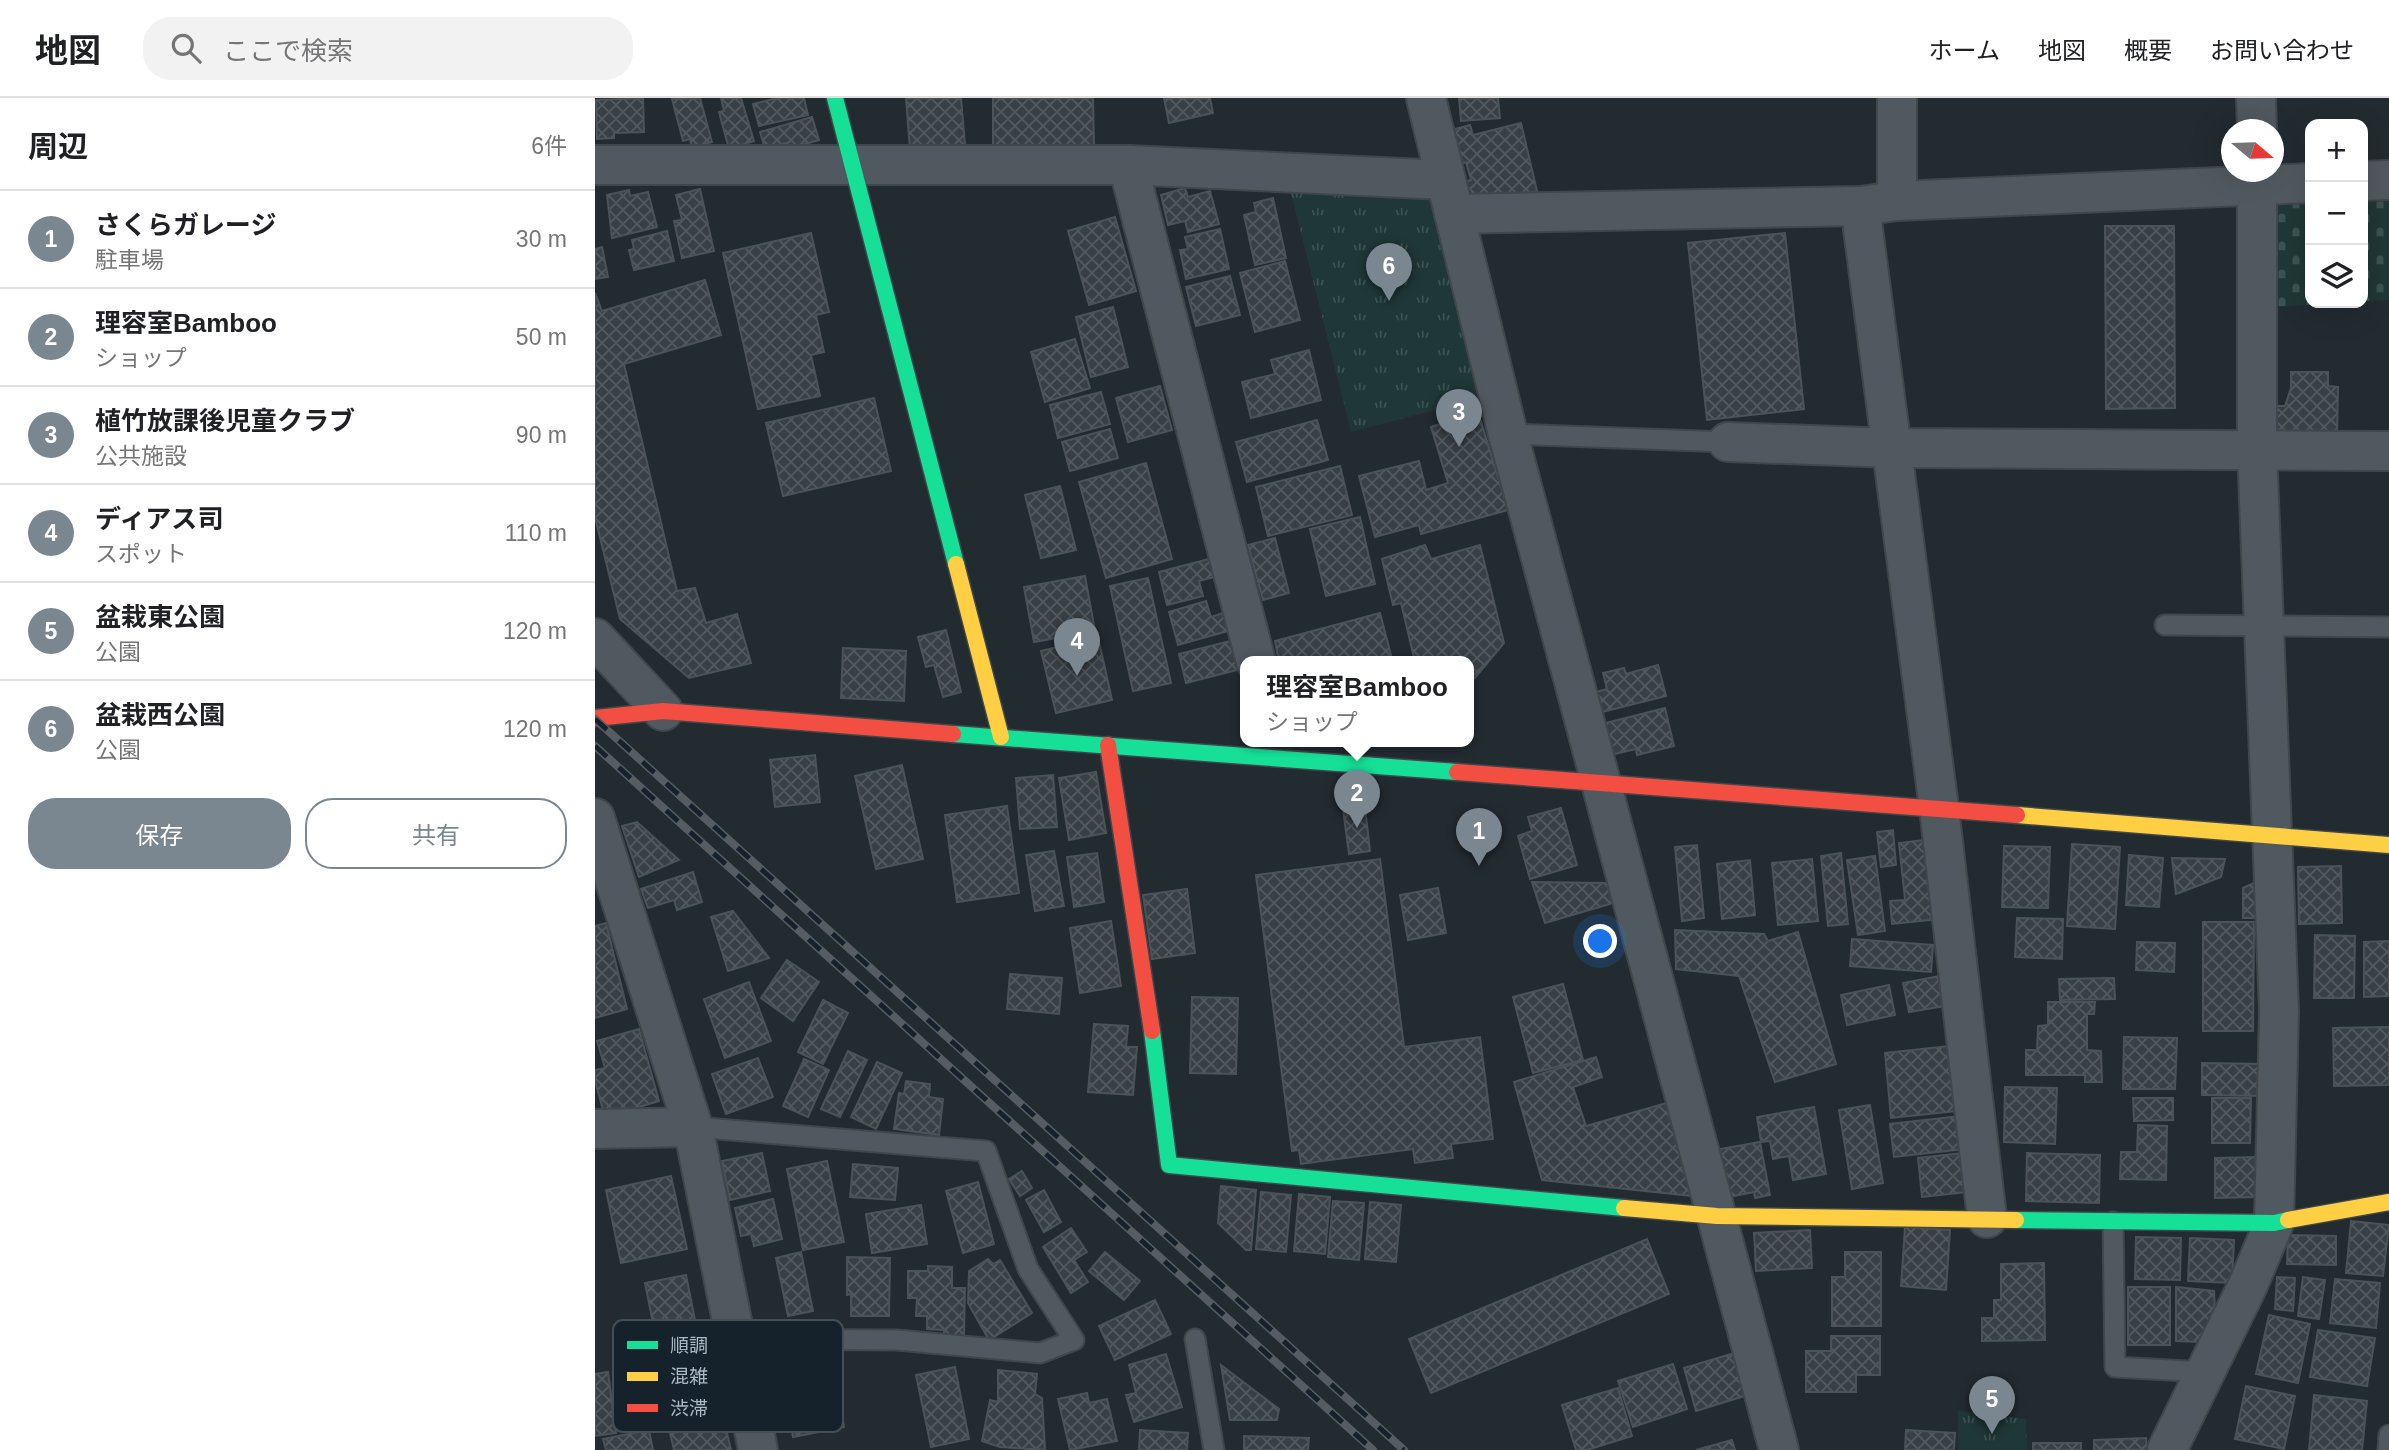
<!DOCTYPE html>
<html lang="ja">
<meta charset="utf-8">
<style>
:root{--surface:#fff;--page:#f2f2f2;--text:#202124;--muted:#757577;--line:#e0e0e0;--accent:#7a8791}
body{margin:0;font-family:Arial,"Noto Sans JP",sans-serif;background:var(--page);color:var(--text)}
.controls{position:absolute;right:21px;top:21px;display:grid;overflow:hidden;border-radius:14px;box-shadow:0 7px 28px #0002}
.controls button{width:63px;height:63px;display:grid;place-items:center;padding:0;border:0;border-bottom:2px solid var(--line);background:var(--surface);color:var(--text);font:35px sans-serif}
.compass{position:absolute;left:1626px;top:21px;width:63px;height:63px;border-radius:50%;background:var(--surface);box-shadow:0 7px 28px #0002;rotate:109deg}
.you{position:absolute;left:1006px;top:844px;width:24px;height:24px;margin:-18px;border:5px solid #fff;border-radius:50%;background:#1a73e8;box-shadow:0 0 0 10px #1a73e833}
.badge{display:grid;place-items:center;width:46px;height:46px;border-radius:50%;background:var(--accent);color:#fff;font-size:23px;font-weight:700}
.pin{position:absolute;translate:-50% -58px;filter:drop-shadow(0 2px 4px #0008)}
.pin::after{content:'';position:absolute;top:37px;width:24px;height:21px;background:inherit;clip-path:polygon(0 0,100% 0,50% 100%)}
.popup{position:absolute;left:645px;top:558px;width:234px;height:91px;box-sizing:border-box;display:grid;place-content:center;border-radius:14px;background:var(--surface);filter:drop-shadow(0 2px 5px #0005);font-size:23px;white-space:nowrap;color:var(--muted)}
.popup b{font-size:26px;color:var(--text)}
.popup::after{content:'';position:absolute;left:50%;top:100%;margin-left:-14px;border:14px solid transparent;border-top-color:var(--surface)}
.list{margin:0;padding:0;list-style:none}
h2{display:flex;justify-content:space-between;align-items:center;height:91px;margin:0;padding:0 28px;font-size:30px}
h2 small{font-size:23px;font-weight:400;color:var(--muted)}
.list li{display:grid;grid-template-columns:46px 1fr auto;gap:21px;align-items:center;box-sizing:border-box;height:98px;padding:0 28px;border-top:2px solid var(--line)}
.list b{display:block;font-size:26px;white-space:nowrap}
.list p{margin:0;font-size:23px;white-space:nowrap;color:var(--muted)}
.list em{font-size:23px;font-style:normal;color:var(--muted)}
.actions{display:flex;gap:14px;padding:21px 28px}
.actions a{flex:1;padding:16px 0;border:2px solid var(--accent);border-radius:28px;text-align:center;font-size:24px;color:var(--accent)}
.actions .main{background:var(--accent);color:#fff}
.icon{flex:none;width:38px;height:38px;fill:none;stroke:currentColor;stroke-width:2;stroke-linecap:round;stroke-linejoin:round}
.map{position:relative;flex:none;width:1794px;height:1352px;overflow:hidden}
header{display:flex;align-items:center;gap:42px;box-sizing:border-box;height:98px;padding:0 35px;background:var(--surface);border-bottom:2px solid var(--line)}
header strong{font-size:33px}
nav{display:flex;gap:38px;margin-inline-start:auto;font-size:24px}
.search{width:490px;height:63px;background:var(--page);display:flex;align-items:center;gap:18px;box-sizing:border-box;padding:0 24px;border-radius:28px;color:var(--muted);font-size:26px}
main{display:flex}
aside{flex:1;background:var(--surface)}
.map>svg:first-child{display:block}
</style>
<header>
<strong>地図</strong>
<div class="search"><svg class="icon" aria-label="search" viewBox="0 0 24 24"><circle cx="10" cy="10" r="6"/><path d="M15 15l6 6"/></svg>ここで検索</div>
<nav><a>ホーム</a><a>地図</a><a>概要</a><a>お問い合わせ</a></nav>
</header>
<main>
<aside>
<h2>周辺<small>6件</small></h2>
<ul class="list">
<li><span class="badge">1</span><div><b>さくらガレージ</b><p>駐車場</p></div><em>30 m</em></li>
<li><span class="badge">2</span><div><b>理容室Bamboo</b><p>ショップ</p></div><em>50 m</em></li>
<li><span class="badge">3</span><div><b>植竹放課後児童クラブ</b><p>公共施設</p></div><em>90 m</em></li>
<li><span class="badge">4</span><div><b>ディアス司</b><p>スポット</p></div><em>110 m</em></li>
<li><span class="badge">5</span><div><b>盆栽東公園</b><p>公園</p></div><em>120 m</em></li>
<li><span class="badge">6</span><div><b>盆栽西公園</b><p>公園</p></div><em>120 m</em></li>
</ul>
<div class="actions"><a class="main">保存</a><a>共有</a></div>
</aside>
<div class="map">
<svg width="1794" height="1352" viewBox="0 0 1794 1352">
<defs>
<pattern id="cemetery-stones" width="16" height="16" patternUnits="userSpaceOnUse" patternTransform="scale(1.75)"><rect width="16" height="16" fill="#1f3736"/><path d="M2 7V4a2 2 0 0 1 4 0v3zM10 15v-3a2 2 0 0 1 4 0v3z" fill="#3d5252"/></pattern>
<pattern id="park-tufts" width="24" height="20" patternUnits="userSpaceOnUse" patternTransform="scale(1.75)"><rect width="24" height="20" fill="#1f3736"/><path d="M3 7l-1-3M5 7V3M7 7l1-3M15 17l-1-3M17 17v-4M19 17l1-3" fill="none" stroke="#3d5252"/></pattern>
<pattern id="building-cross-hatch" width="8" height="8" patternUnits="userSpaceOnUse" patternTransform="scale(1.75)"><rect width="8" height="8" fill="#394045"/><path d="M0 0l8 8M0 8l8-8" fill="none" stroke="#535a5e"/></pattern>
</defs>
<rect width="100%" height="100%" fill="#222b30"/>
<g fill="url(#cemetery-stones)">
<polygon points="1794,103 1794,202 1768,203 1768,104"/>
<polygon points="1715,105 1715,205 1744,205 1677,209 1678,106"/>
</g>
<g fill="url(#park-tufts)">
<polygon points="695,91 821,93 841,106 886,300 756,334"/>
<polygon points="1363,1313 1431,1321 1432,1352 1363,1352"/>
</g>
<g fill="url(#building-cross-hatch)" stroke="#495358" stroke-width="2">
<polygon points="48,0 49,34 19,35 19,40 2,41 1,2"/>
<polygon points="105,0 117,44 97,50 95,41 88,43 77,1"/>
<polygon points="126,0 146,0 159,43 134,51 124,14 129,13"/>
<polygon points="182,0 209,0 213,17 164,28 158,6"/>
<polygon points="311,0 366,0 370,47 315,52"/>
<polygon points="398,0 498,0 499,47 398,51"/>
<polygon points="569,0 615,0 618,15 574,25"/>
<polygon points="864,0 903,0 905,20 866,23"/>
<polygon points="217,19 224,42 193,51 191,45 170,51 165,34"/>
<polygon points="926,25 942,93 872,111 866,85 876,82 871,64 862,67 853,33 875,27 878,37"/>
<polygon points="590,90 593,99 615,93 624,126 593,134 590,123 573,127 566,97"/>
<polygon points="105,91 119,153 87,160 79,123 87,122 81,97"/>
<polygon points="34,92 35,98 53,94 62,129 17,140 12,97"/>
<polygon points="678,100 691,160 660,167 649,117 661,114 659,105"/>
<polygon points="520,119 541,193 494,207 473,133"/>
<polygon points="1510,128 1579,128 1580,310 1511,311"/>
<polygon points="625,131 634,171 591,181 585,152 593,151 590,139"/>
<polygon points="72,133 79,163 39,172 34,152 39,151 37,142"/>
<polygon points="216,135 234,214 221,217 229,254 216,257 225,298 163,311 128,155"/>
<polygon points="1190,135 1209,311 1112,322 1093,145"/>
<polygon points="7,149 13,179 0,181 0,151"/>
<polygon points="690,163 705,222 660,234 645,175"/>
<polygon points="635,178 645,217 601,228 591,189"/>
<polygon points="110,182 126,237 29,266 82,493 100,490 111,525 142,516 156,565 94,580 25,521 0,419 0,195 7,213"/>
<polygon points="518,209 533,269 496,279 481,219"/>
<polygon points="480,241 495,290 450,304 436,254"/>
<polygon points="714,252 726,302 656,320 647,284 680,276 676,262"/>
<polygon points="1696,274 1733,274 1733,288 1743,289 1742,340 1680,339 1680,308 1690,308 1696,290"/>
<polygon points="565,288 577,332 533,344 521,300"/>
<polygon points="506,294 515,326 463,340 455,307"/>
<polygon points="279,300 296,373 188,398 171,325"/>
<polygon points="883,314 913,412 826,436 824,427 780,439 764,378 824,363 831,392 853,385 836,329"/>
<polygon points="722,322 733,362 652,384 641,344"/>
<polygon points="515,331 523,360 475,373 467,344"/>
<polygon points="551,365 577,461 511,480 484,384"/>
<polygon points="745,368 757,417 673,438 661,389"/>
<polygon points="465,388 481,452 446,460 430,397"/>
<polygon points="765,419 780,486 731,498 715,431"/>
<polygon points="680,440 694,495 668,502 653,447"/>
<polygon points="830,447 836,461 885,447 909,545 874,587 874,564 820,564 806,505 798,507 787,461"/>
<polygon points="614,461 619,479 604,483 608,498 572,507 564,474"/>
<polygon points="490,478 500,533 439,544 429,489"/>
<polygon points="553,480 576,585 538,593 515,488"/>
<polygon points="611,503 616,519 628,515 633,533 583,547 574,514"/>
<polygon points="785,515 796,557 769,564 684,564 680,543"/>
<polygon points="351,532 366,594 348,599 339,567 331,569 323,539"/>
<polygon points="503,539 517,602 461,615 446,553"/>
<polygon points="639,542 646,571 591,585 584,556"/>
<polygon points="248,550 311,553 309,603 246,600"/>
<polygon points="1063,567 1071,598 1003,615 998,595 1012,591 1008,575 1029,570 1031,576"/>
<polygon points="1070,610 1079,648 1042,657 1041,651 1011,658 1003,627"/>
<polygon points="220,657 225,704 180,709 175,662"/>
<polygon points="307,667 328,761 281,771 260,678"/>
<polygon points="501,674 511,735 474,742 464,680"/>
<polygon points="458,677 462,729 425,731 421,680"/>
<polygon points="412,708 424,795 362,804 350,717"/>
<polygon points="770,709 775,753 754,756 748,711"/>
<polygon points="966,710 982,767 935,781 923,738 937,733 933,719"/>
<polygon points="42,724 84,762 44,779 27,728"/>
<polygon points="1298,732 1301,767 1286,769 1282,734"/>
<polygon points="1336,741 1344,821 1297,826 1295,803 1310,802 1304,745"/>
<polygon points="1477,746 1525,749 1520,831 1472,828"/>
<polygon points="1102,747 1109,820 1087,823 1080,749"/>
<polygon points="1409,748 1455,749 1453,810 1407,809"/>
<polygon points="459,753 469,808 440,813 431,757"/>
<polygon points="502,755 509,804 479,809 472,759"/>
<polygon points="1246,755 1253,826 1233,828 1226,758"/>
<polygon points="1534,757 1568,760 1564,809 1531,807"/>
<polygon points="1280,758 1290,833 1263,837 1252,762"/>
<polygon points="1577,760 1630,761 1626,779 1581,796"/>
<polygon points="785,761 809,949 885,939 898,1041 856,1046 858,1060 820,1065 818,1051 706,1066 704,1052 697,1053 661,777"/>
<polygon points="1217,761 1223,823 1183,827 1177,765"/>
<polygon points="1155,762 1160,817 1127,821 1122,766"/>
<polygon points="1746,768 1747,825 1704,826 1703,769"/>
<polygon points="98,774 107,804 82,812 79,802 53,810 46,791"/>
<polygon points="1672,779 1672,820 1648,820 1648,790"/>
<polygon points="937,784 1012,785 1018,805 950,825"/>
<polygon points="843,790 851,835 813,842 805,797"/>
<polygon points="592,791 600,855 557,861 548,797"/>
<polygon points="138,813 174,860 133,873 116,819"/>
<polygon points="1422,820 1468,821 1467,861 1420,859"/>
<polygon points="516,823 526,888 485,895 475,830"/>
<polygon points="1608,824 1659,824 1658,933 1608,933"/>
<polygon points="11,825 32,911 0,920 0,828"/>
<polygon points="1080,832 1169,836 1173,843 1203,834 1241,966 1180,984 1144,878 1081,871"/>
<polygon points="1720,837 1760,838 1759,900 1719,900"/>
<polygon points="1257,841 1338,847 1336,874 1255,868"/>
<polygon points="1794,843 1794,898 1769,899 1769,844"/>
<polygon points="1542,844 1580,845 1579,874 1541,872"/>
<polygon points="192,862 224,884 198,923 166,900"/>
<polygon points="415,876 467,880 464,916 412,911"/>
<polygon points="1345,878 1350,908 1314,914 1308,885"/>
<polygon points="1519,880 1520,901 1465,902 1464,881"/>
<polygon points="154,884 176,943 130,960 109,901"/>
<polygon points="968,886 988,962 938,975 918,899"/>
<polygon points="1294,887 1300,917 1252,927 1246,897"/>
<polygon points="597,899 643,900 641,976 595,975"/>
<polygon points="228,902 253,915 228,966 203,954"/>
<polygon points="1453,904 1500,904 1499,916 1492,916 1492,952 1506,953 1507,984 1490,984 1490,977 1431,977 1431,952 1442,952 1443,928 1453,927"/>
<polygon points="499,926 533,928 531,949 542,949 538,997 493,994"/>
<polygon points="1794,929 1794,987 1739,988 1738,930"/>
<polygon points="44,931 64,1003 10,1019 0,983 0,972 10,970 2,943"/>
<polygon points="1529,939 1582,940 1580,991 1528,991"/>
<polygon points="1354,948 1361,1013 1296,1020 1290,955"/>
<polygon points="253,953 272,962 245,1019 226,1011"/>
<polygon points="1001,959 1007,979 978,989 991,1028 1082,1002 1098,1098 947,1082 919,984"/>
<polygon points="163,960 178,999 131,1016 117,976"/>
<polygon points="209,961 234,972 213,1019 188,1008"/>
<polygon points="282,964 307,975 281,1031 256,1019"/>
<polygon points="1607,965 1669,966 1668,998 1607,997"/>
<polygon points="311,983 335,986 334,999 348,1001 344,1037 299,1031 304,995 309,996"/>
<polygon points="1410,989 1462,990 1460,1046 1409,1044"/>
<polygon points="1538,1000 1578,1000 1578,1022 1539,1023"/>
<polygon points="1617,1000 1656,1000 1655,1045 1617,1045"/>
<polygon points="1275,1007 1288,1085 1257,1091 1244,1012"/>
<polygon points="1219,1009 1231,1076 1198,1082 1194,1058 1178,1061 1175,1043 1166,1044 1162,1019"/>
<polygon points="1365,1018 1369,1051 1299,1059 1295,1026"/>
<polygon points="1543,1027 1572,1028 1571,1082 1525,1081 1526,1054 1542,1054"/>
<polygon points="1165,1044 1175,1097 1160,1100 1159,1094 1134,1099 1125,1051"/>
<polygon points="167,1055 175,1093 135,1102 127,1063"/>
<polygon points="1368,1055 1372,1094 1327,1099 1323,1060"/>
<polygon points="1432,1055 1505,1057 1504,1105 1431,1103"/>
<polygon points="1663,1059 1663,1099 1620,1100 1620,1060"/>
<polygon points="232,1063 249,1144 208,1152 192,1071"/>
<polygon points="258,1066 303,1070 300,1102 255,1099"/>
<polygon points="427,1073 437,1090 425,1098 414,1081"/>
<polygon points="76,1078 92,1151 26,1165 11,1092"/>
<polygon points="383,1084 399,1146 368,1155 351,1093"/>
<polygon points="626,1088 661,1092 656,1152 651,1152 623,1125"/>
<polygon points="449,1092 466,1124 449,1134 431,1102"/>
<polygon points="666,1094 696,1097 691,1154 661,1151"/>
<polygon points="704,1096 735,1099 730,1156 699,1153"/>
<polygon points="178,1101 187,1141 159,1148 156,1136 146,1138 140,1110"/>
<polygon points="738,1103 769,1105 764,1162 733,1159"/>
<polygon points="775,1104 806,1107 801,1164 770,1161"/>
<polygon points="326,1107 332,1146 277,1155 271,1116"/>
<polygon points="1756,1123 1794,1127 1788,1178 1751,1175"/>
<polygon points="1310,1129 1355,1132 1351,1192 1306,1188"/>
<polygon points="476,1130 492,1154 479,1162 493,1184 476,1195 448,1149"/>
<polygon points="1215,1132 1217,1170 1161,1173 1159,1135"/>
<polygon points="1693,1137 1741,1138 1741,1167 1692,1166"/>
<polygon points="1541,1139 1586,1140 1585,1182 1540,1181"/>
<polygon points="1595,1140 1639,1142 1637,1185 1593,1183"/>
<polygon points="1052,1141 1074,1196 836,1295 814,1241"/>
<polygon points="206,1154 218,1213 193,1218 181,1160"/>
<polygon points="510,1154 545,1183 529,1202 494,1173"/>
<polygon points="1250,1154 1286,1154 1286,1228 1237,1228 1237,1179 1250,1179"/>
<polygon points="252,1159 295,1160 294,1218 256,1218 256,1196 252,1197"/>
<polygon points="393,1161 398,1166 405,1162 437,1215 394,1242 373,1205 374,1173"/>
<polygon points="1449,1165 1450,1242 1387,1243 1387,1220 1399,1220 1399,1202 1406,1202 1406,1166"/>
<polygon points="333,1168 357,1169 357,1190 370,1190 369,1238 349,1238 349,1232 332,1231 332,1218 321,1218 322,1200 313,1200 313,1173 333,1173"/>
<polygon points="91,1177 104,1242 63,1251 50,1185"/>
<polygon points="1682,1179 1700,1180 1698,1213 1680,1211"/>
<polygon points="1708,1179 1730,1182 1724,1221 1703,1218"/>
<polygon points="1740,1181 1785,1185 1781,1230 1735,1225"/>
<rect x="1533" y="1189" width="42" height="58"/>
<polygon points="1581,1189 1619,1193 1620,1213 1605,1244 1581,1243"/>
<polygon points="560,1202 576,1236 520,1262 504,1228"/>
<polygon points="1674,1217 1715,1226 1703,1285 1661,1276"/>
<polygon points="1723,1232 1780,1240 1772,1288 1715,1279"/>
<polygon points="54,1236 58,1259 33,1267 28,1241"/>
<polygon points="1236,1238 1285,1238 1285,1277 1261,1277 1261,1294 1211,1294 1211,1253 1236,1253"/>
<polygon points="115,1249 123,1301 58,1311 51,1261"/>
<polygon points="1143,1254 1156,1296 1101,1313 1089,1270"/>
<polygon points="571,1256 587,1309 539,1324 531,1297 541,1295 534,1267"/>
<polygon points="1078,1266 1092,1311 1038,1329 1023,1283"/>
<polygon points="626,1267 684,1311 682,1322 635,1322"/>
<polygon points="238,1269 249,1329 198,1339 187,1278"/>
<polygon points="360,1269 374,1341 336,1349 321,1277"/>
<polygon points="403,1272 442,1276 440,1296 447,1300 450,1352 405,1349 387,1343 395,1302 403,1304"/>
<polygon points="13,1274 21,1335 0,1338 0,1276"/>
<polygon points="1651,1288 1700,1298 1689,1351 1640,1341"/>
<polygon points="1023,1290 1037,1338 992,1352 981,1352 967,1307"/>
<polygon points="492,1295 494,1305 512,1301 522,1343 475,1352 463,1301"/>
<polygon points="1719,1297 1772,1303 1767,1352 1714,1352"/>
<polygon points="126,1310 136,1352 79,1352 72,1322"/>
<polygon points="54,1332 58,1352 11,1352 8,1341"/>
<polygon points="545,1332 593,1335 592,1352 544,1352"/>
<polygon points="1311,1332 1360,1335 1359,1352 1310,1352"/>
<polygon points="649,1338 714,1340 713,1352 649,1352"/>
<polygon points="1551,1340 1552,1352 1499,1352 1499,1342"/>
<polygon points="1137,1342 1140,1352 1101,1352"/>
<rect x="1438" y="1345" width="48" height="7"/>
</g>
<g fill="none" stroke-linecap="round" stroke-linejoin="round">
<g stroke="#40474b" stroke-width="23">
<g id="lane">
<polyline points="913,336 1133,344"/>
<polyline points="1570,527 1794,529"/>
<polyline points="98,1029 391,1053 433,1171 479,1242 445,1255 302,1242 140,1241"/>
<polyline points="1518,1124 1520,1269 1610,1274"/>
<polyline points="600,1241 619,1352"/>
<polyline points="1793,1352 1794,1337"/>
</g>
</g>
<g stroke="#40474b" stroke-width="42">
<g id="street">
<polyline points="831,0 913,336 1184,1352"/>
<polyline points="1661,0 1662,32"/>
<polyline points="0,67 533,67 851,82"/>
<polyline points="533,67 661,564"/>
<polyline points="1768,83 1794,82"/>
<polyline points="1302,103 1302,0"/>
<polyline points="1265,108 1344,710 1392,1120"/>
<polyline points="859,116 1265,108 1302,103 1715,85"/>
<polyline points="1133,344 1298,350 1794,353"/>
<polyline points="0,540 68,613"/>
<polyline points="0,720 98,1029 163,1352"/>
<polyline points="0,1031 98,1029"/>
<polyline points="1572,1352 1653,1187 1679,1125 1684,913 1662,350 1662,74"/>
</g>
</g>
<g stroke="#40474b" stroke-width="19">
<g id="fast">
<polyline points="240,0 361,466"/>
<polyline points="358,636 862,674"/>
<polyline points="557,933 574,1067 1029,1110"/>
<polyline points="1421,1122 1679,1125 1693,1122"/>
</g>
</g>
<g stroke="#40474b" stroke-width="19">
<g id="slow">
<polyline points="361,466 406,639"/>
<polyline points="1422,717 1794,747"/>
<polyline points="1029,1110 1122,1118 1421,1122"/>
<polyline points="1693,1122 1794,1104"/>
</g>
</g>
<g stroke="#40474b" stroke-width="19">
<g id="jam">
<polyline points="0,620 68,613 358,636"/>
<polyline points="513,647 557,933"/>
<polyline points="862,674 1422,717"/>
</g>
</g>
<use href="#lane" stroke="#515960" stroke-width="19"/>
<use href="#street" stroke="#515960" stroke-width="38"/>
<use href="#fast" stroke="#16e098" stroke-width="16"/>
<use href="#slow" stroke="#ffcf43" stroke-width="16"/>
<use href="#jam" stroke="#f24e42" stroke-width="16"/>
<g stroke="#555d63" stroke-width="8">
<g id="rail">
<polyline points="0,621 809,1352"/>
<polyline points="0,648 778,1352"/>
</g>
</g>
<use href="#rail" stroke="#16222b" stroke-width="5" stroke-dasharray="16" stroke-linecap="butt"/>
</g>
<rect x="18" y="1222" width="230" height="112" rx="10" fill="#16222b" stroke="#424f59" stroke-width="2"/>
<rect x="32" y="1243" width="31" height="8" fill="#16e098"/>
<rect x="32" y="1274" width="31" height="9" fill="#ffcf43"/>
<rect x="32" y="1306" width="31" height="8" fill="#f24e42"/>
<g font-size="19" fill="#a9b9c5">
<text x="75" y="1254">順調</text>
<text x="75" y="1285">混雑</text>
<text x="75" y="1317">渋滞</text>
</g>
</svg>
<div class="controls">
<button>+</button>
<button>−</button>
<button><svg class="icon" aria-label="layers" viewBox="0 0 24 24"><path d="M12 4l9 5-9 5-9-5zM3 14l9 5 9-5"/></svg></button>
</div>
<svg class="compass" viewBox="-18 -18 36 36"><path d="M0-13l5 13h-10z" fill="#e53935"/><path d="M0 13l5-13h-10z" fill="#757577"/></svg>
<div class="you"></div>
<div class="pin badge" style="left:884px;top:768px">1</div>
<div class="pin badge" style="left:762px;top:730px">2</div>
<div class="popup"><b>理容室Bamboo</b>ショップ</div>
<div class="pin badge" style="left:864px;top:349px">3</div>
<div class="pin badge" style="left:482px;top:578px">4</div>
<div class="pin badge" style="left:1397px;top:1336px">5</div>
<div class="pin badge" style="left:794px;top:203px">6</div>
</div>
</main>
